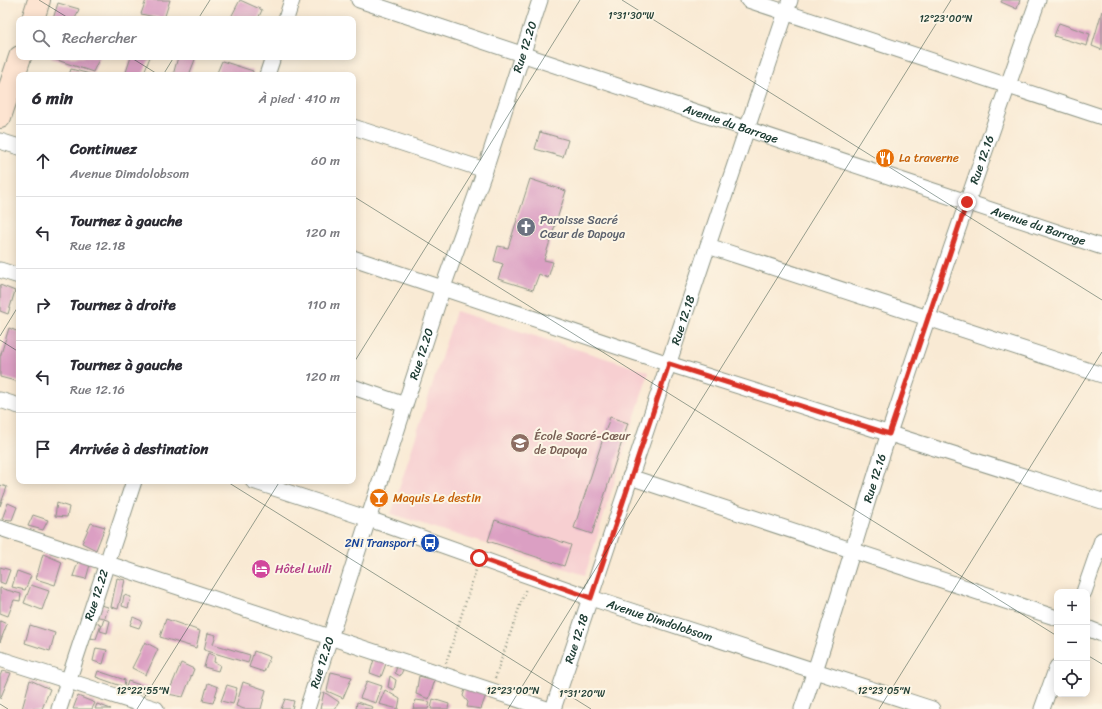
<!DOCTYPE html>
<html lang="fr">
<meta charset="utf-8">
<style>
:root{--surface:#fff;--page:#f7f7f7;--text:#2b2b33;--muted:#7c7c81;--line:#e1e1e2}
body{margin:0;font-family:Sriracha,sans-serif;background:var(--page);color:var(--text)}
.controls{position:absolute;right:12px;bottom:12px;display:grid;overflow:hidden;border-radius:8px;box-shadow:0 2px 10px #0003}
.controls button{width:36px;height:36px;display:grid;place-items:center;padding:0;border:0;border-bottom:1px solid var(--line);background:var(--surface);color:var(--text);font:20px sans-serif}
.stop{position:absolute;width:12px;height:12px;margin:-9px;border:3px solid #d93025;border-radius:50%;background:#fff}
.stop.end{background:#d93025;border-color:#fff;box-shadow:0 1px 4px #0008}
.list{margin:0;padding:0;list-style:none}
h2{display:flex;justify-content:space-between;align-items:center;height:52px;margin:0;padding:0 16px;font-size:17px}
h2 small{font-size:13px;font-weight:400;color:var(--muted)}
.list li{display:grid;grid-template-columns:26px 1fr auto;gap:12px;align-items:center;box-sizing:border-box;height:72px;padding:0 16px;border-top:1px solid var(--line)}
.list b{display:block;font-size:15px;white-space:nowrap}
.list p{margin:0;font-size:13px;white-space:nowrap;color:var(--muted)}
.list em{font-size:13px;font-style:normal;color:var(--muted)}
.icon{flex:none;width:22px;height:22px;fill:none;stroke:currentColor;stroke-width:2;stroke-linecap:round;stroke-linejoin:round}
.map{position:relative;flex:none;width:1102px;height:709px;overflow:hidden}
.search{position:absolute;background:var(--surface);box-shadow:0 2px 10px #0003;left:16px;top:16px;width:340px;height:44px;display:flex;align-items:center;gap:10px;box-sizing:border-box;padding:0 14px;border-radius:8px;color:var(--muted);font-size:15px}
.panel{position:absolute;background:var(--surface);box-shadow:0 2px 10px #0003;left:16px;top:72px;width:340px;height:412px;border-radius:8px}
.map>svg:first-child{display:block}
</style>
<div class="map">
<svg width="1102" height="709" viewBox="0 0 1102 709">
<rect width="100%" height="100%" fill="#fcf5e5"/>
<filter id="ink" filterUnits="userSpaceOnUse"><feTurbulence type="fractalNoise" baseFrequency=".025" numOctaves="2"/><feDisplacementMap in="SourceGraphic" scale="8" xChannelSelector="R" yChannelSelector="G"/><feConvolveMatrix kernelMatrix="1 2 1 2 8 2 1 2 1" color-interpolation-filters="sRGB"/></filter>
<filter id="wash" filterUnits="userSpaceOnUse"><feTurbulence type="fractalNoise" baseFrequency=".012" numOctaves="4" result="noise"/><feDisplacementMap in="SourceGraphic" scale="16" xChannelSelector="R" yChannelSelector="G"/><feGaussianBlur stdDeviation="0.9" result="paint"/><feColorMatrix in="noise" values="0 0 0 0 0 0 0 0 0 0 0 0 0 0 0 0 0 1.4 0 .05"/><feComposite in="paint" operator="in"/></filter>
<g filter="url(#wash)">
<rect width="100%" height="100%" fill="#f9ead4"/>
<polygon fill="#f7cfd1" points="456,311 649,372 585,575 391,514"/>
<g id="blocks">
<g fill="#db9fc3">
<polygon points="146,0 170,0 164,19 141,14"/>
<polygon points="240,0 262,10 258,19 230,19"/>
<polygon points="1002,0 1020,0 1017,9 1001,2"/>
<polygon points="58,3 79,9 75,19 53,19"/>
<polygon points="1102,11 1102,50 1092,46"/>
<polygon points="1059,23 1090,34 1087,46 1054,36"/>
<polygon points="48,57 100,57 93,72"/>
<polygon points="131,57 150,57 143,75 125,75"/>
<polygon points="178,57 196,57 189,75 173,75"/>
<polygon points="222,61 253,71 252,75 216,75"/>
<polygon points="71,69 90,74 69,75"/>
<polygon points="540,132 568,140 563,157 535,149"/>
<polygon points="530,179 566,191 544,260 553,262 548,278 539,274 533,290 498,279 503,264 494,261 498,246 508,248"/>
<polygon points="0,285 15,291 8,314 0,311"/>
<polygon points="9,328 19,332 19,382 0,377 0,357"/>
<polygon points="610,417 628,423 592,534 574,528"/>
<polygon points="0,485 7,487 0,506"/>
<polygon points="8,503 17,507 12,520 2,519"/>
<polygon points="57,503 69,507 67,517 55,516"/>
<polygon points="33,515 48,520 43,530 28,526"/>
<polygon points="495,520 571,545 564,566 488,541"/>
<polygon points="91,523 105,527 96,550 82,543"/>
<polygon points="43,554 62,562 55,585 36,579"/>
<polygon points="80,557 91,561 86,579 73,576"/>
<polygon points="0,567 10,570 5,584 0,582"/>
<polygon points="17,571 31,576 25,590 12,587"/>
<polygon points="117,578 125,580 118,609 111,607"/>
<polygon points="31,585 49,591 42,610 24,603"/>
<polygon points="0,588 21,594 20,601 14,600 8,616 0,613"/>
<polygon points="124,595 131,597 128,608 122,606"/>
<polygon points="101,605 108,607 105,618 98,617"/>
<polygon points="133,617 142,621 139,628 130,625"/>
<polygon points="104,619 110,621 107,633 100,631"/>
<polygon points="166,619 200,631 196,648 160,637"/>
<polygon points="0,621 7,624 0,642"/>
<polygon points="95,622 101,625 96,639 90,638"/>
<polygon points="30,625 55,633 50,651 25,643"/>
<polygon points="208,633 216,635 213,644 250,655 248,663 204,650"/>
<polygon points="145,642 158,649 146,675 132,668"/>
<polygon points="96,648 107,650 103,664 93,661"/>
<polygon points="254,651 270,657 264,672 249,667"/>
<polygon points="208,653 215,656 214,662 220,665 218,671 204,667"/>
<polygon points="375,656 387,661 381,677 370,673"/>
<polygon points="181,663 194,669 183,697 168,694"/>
<polygon points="397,666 404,668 400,676 395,673"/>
<polygon points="2,671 11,673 0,699 0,676"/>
<polygon points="98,671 125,680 124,687 96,677"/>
<polygon points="331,672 352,677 343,698 327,691"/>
<polygon points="390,676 396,680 394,690 388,687"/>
<polygon points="419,676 435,680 429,699 416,694"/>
<polygon points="30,680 50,689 42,709 22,709"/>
<polygon points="128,681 149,688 147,694 126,687"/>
<polygon points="367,681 382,686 376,703 360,698"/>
<polygon points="243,682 266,690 261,709 244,709 236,706"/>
<polygon points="208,683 218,687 213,703 203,701"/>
<polygon points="227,685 237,688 233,704 221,701"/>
<polygon points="466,686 486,695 481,709 467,707 468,702 463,696"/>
<polygon points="385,690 400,699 398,709 379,704"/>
<polygon points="324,692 339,702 335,709 320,709"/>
<polygon points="78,696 95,703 92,709 73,709"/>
<polygon points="285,699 294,701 292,709 281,709"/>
<polygon points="433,699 449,704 448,709 431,709"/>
<polygon points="416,700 430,702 428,709 413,709"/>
<polygon points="357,702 373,707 372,709 356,709"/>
<polygon points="97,704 111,709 95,709"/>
</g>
</g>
</g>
<g filter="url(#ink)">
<use href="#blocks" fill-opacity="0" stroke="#8c9484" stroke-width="1"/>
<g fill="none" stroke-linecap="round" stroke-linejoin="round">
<g stroke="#8c9484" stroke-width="17">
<g id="minor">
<path id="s1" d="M 359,0 L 1102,247"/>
<polyline points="748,0 1102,117"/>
<polyline points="286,19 292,0"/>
<polyline points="267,75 273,57"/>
<polyline points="353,127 485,170"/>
<polyline points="0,141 19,147"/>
<polyline points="708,246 1102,375"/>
<polyline points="353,258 669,364 1102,501"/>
<polyline points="0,270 19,276"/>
<polyline points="353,387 405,405"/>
<polyline points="0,400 19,406"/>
<polyline points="630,477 1057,618"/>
<path id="s2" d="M 253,481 L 369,519 L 591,598 L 932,709"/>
<polyline points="0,528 547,709"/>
<polyline points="1084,592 1102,540"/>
<polyline points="1087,628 1102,634"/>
<polyline points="0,659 156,709"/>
<path id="s3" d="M 59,709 L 134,481"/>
<path id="s4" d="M 307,709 L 443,287 L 485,170 L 540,0"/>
<path id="s5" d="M 553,709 L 790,0"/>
<path id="s6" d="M 802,709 C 834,618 859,525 889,433 C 937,288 987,144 1038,0"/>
<polyline points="1042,709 1057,667"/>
</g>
</g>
<g stroke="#8c9484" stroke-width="24">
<g id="secondary">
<polyline points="33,19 39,0"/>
<polyline points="0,117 20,57"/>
</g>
</g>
<g stroke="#8c9484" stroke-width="2.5" stroke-dasharray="1 3" stroke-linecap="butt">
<polyline points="446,663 476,570"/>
<polyline points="495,678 526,588"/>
</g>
<use href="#minor" stroke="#fff" stroke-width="15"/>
<use href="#secondary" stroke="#fde4d1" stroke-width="22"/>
</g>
</g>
<g fill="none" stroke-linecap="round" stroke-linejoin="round" filter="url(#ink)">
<polyline stroke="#d93025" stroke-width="5" points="479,558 591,598 669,364 889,434 967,202"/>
</g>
<path fill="none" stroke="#1f3d34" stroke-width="1" stroke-opacity="0.45" d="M 39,0 L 70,19M 622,0 L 1102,300M 198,19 L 210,0M 130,57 L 159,75M 163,75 L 174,57M 353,196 L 1057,636M 0,336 L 19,305M 0,340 L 19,352M 353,364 L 580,0M 226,481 L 591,709M 1087,655 L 1102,664M 0,704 L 8,709M 137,709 L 280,481M 508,709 L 951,0M 879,709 L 1102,352"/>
<defs>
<g id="restaurant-disc" transform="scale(1)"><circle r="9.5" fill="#e8710a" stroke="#fcf5e5"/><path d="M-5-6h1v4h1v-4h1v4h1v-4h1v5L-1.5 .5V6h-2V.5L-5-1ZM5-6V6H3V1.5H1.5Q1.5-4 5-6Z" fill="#fff"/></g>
<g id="church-disc" transform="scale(1)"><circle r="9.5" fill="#6b7280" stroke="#fcf5e5"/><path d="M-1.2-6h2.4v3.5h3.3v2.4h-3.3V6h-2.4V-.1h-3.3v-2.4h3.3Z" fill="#fff"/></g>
<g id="school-disc" transform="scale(1)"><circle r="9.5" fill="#8d6e63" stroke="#fcf5e5"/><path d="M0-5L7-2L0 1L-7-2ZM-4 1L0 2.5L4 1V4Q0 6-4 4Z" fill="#fff"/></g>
<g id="bar-disc" transform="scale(1)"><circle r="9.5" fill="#e8710a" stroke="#fcf5e5"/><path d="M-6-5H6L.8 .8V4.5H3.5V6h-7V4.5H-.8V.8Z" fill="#fff"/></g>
<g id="bus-disc" transform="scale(1)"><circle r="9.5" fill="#1a4fb4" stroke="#fcf5e5"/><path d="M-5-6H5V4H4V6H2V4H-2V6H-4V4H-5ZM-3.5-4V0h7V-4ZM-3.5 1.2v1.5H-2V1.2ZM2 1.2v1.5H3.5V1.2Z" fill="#fff"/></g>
<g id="hotel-disc" transform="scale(1)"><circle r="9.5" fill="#d1479c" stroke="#fcf5e5"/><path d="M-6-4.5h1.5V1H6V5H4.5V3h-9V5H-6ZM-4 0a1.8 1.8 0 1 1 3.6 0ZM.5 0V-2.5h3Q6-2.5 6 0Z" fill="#fff"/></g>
</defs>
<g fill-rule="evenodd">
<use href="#restaurant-disc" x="885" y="158"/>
<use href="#church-disc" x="526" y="227"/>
<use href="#school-disc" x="520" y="443"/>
<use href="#bar-disc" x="379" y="498"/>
<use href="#bus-disc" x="430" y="543"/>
<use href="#hotel-disc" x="261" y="569"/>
</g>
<g text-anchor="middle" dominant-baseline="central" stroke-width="4" stroke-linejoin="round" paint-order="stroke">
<g font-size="12" fill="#1f3d34" stroke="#fcf5e5">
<text stroke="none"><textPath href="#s4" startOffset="697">Rue 12.20</textPath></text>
<text stroke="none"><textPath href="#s1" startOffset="392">Avenue du Barrage</textPath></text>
<text stroke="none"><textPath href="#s6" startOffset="578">Rue 12.16</textPath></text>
<text stroke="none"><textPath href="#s1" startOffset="716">Avenue du Barrage</textPath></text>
<text stroke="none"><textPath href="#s5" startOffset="410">Rue 12.18</textPath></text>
<text stroke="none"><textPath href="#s4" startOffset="373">Rue 12.20</textPath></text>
<text stroke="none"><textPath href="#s6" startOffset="242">Rue 12.16</textPath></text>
<text stroke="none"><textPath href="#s3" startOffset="120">Rue 12.22</textPath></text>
<text stroke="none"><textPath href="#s2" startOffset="430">Avenue Dimdolobsom</textPath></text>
<text stroke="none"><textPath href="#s5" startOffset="74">Rue 12.18</textPath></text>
<text stroke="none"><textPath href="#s4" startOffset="49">Rue 12.20</textPath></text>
</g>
<g font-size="12" fill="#c56008" stroke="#fcf5e5" text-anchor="start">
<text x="899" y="158">La traverne</text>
<text x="393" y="498">Maquis Le destin</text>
</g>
<g font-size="12" fill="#5b616d" stroke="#fcf5e5" text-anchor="start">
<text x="540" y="220">Paroisse Sacré<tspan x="540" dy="14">Cœur de Dapoya</tspan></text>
</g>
<g font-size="12" fill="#785e54" stroke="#fcf5e5" text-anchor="start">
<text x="534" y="436">École Sacré-Cœur<tspan x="534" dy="14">de Dapoya</tspan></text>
</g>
<g font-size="12" fill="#164399" stroke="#fcf5e5" text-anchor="end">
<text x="416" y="543">2Ni Transport</text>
</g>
<g font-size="12" fill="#b23c85" stroke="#fcf5e5" text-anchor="start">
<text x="275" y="569">Hôtel Lwili</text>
</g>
</g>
<g font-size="10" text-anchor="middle" fill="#1f3d34" stroke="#fcf5e5" stroke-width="4" stroke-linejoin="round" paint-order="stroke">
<text x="631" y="19">1°31'30"W</text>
<text x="946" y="22">12°23'00"N</text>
<text x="143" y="694">12°22'55"N</text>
<text x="513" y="694">12°23'00"N</text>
<text x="884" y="694">12°23'05"N</text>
<text x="582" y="697">1°31'20"W</text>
</g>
</svg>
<div class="controls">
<button>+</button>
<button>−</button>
<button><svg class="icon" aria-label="locate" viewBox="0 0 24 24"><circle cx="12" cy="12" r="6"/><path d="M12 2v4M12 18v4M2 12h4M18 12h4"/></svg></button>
</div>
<div class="stop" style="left:479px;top:558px"></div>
<div class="stop end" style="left:967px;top:202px"></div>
<div class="search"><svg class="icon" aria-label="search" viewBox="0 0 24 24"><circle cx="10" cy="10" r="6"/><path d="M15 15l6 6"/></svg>Rechercher</div>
<section class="panel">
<h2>6 min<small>À pied · 410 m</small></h2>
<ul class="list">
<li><svg class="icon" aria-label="ahead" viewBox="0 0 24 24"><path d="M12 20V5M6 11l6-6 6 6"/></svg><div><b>Continuez</b><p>Avenue Dimdolobsom</p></div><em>60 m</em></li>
<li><svg class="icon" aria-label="left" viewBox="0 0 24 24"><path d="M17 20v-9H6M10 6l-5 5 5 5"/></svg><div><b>Tournez à gauche</b><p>Rue 12.18</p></div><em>120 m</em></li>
<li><svg class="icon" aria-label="right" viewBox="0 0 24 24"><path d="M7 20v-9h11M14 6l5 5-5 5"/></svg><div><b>Tournez à droite</b></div><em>110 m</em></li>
<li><svg class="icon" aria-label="left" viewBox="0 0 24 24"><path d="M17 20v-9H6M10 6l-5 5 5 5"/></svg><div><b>Tournez à gauche</b><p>Rue 12.16</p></div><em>120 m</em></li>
<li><svg class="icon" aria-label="arrive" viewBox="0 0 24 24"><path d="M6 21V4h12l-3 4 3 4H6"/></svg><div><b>Arrivée à destination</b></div></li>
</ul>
</section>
</div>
